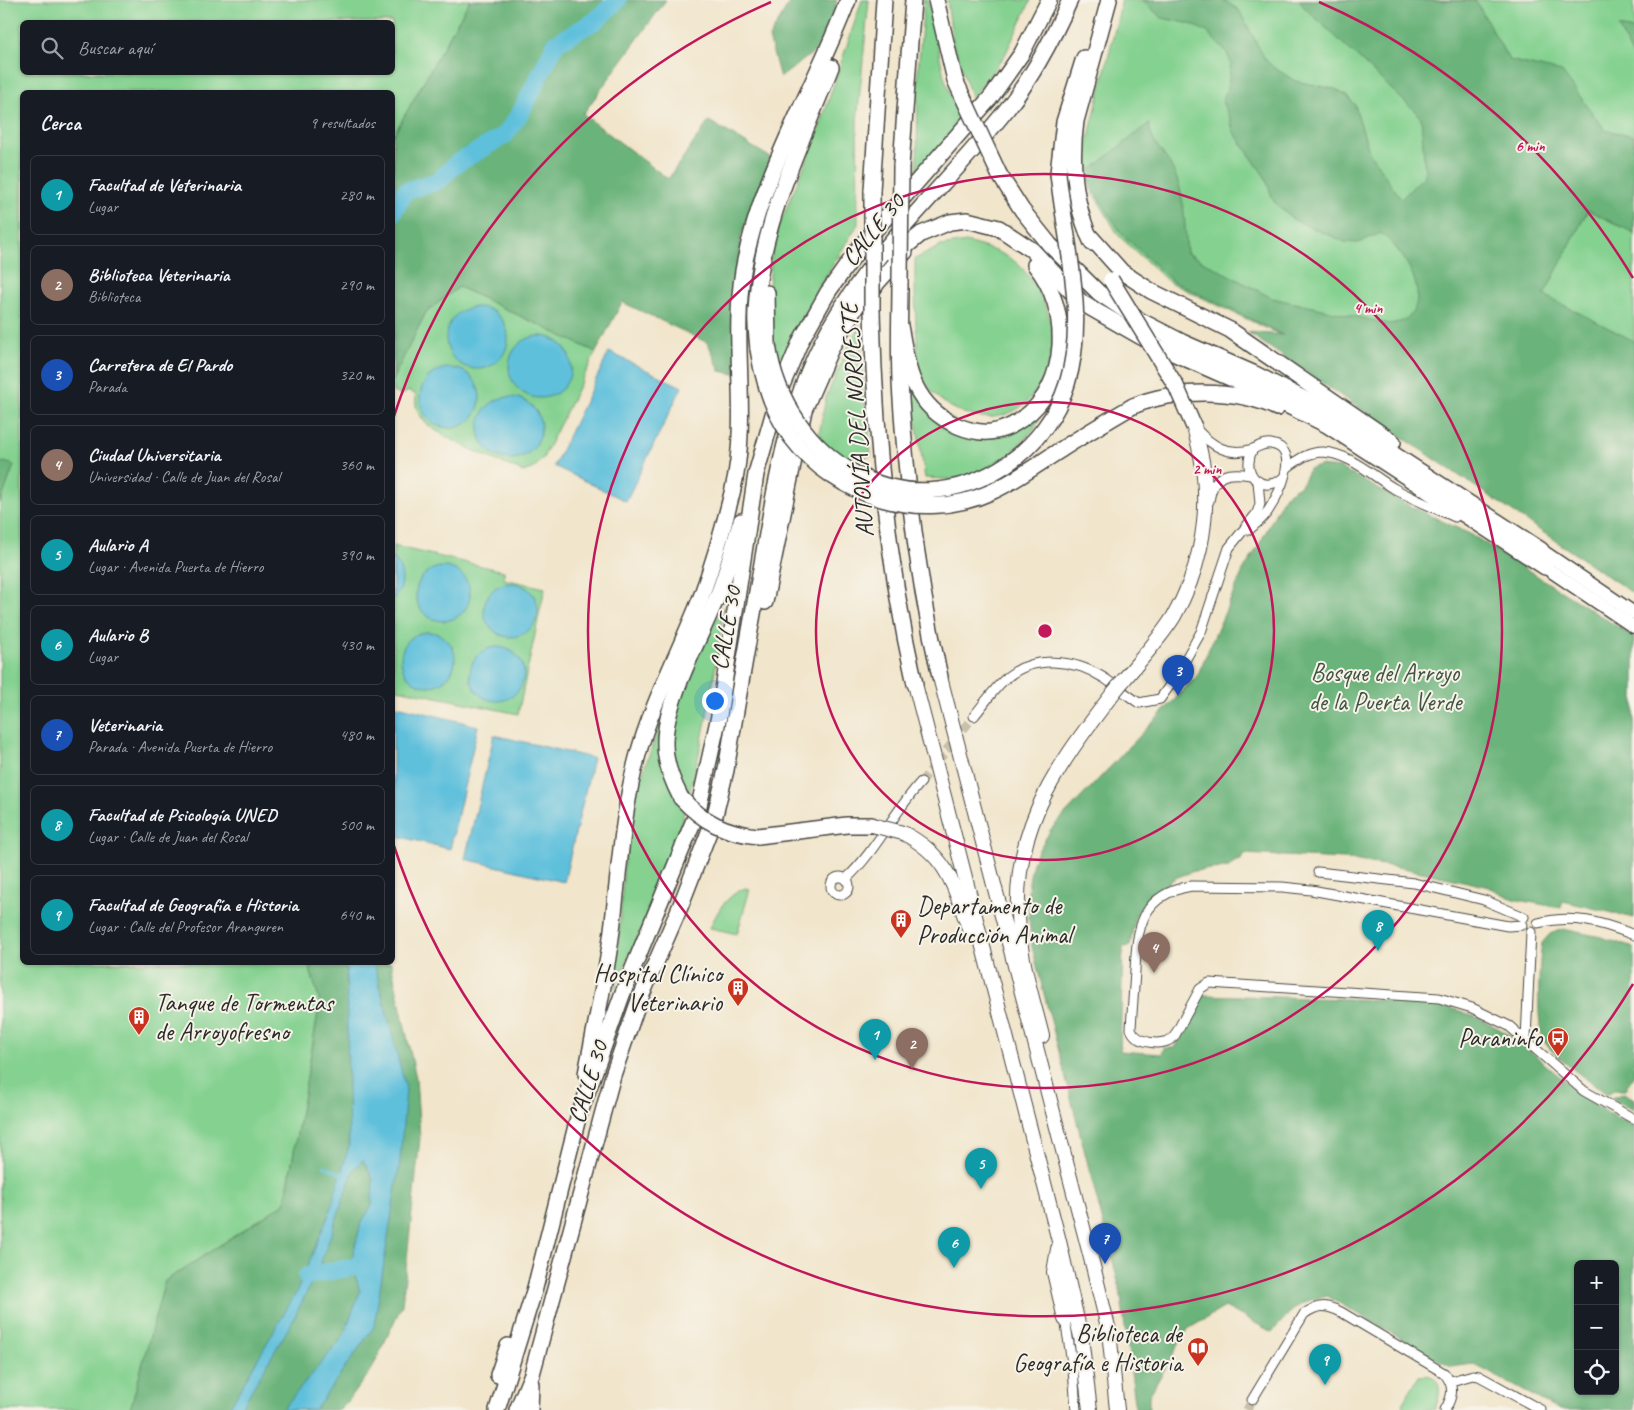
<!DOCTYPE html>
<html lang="es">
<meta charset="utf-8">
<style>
:root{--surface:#171b24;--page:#20242c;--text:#f1f3f6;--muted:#9ea1a6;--line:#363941;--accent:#c8321e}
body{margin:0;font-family:Caveat,sans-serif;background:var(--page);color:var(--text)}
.controls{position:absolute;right:15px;bottom:15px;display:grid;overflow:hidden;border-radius:8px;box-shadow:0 1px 4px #0004}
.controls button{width:45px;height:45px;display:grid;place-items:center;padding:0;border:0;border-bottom:1px solid var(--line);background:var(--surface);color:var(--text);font:25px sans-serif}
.you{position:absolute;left:714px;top:700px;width:18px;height:18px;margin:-12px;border:4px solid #fff;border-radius:50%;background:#1a73e8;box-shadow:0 0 0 8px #1a73e833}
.badge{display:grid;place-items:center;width:32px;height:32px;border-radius:50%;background:var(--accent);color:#fff;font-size:16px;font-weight:700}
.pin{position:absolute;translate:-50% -41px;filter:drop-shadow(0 1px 2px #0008)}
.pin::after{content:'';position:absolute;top:26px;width:18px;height:15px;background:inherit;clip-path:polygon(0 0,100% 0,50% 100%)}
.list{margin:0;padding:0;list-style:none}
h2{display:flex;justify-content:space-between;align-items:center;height:65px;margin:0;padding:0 20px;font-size:21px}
h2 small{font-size:16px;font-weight:400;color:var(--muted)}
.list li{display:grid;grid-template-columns:32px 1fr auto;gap:15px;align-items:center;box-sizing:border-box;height:80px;margin:0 10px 10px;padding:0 10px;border:1px solid var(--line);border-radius:8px}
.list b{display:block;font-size:19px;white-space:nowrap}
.list p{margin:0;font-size:16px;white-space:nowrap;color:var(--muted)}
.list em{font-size:16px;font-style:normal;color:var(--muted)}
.icon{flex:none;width:28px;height:28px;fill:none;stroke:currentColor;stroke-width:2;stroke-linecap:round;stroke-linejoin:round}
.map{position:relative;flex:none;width:1634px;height:1410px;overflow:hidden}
.search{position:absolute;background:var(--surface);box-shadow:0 1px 4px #0004;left:20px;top:20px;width:375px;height:55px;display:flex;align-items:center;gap:12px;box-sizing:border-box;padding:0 18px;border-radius:8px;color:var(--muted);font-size:19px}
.panel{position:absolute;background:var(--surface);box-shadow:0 1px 4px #0004;left:20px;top:90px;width:375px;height:875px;border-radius:8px}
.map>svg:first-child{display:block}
</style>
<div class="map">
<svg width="1634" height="1410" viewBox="0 0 1634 1410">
<rect width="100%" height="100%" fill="#f7f3e8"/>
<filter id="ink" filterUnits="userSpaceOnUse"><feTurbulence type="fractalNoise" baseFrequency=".02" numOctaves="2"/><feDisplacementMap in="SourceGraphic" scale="10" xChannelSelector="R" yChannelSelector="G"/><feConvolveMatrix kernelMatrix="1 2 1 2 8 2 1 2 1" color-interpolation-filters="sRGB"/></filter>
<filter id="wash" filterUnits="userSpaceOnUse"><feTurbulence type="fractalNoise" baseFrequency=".0096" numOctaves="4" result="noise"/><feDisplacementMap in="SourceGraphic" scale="20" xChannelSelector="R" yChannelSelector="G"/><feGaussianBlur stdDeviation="1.12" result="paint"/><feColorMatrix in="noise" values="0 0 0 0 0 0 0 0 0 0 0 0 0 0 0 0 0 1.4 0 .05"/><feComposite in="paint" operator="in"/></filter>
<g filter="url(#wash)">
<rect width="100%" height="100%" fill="#f1e5cb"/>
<g fill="#84d190" stroke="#587e5e" fill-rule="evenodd">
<path d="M 0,0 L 470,0 L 393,136 L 392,92 L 22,92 L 22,962 L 308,963 L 320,1002 L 285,1203 L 165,1281 L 130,1410 L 0,1410 ZM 22,22 L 392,22 L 392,72 L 22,72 Z"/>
<polygon points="862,0 869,0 857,121 858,224 818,289 779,368 766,323 773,240 816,138"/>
<polygon points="924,0 928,0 944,76 961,123 917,175 918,72"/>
<polygon points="947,0 1031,0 1005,55 972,98 953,45"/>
<polygon points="1122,0 1634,0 1634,380 1322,355 1169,282 1119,236 1091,189 1085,172 1088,140"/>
<path d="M 966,242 C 984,247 1008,253 1021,267 C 1037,285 1053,314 1052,338 C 1051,391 1013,434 959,411 C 939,402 926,389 919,368 C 917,360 917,350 917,342 C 915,314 915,286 915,259 L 941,246 Z"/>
<path d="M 459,287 L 596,352 L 543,458 L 534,468 L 523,472 C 499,461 434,437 421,417 C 416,410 415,402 416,395 L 409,391 L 401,395 L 393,392 L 392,379 L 426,312 Z"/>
<polygon points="859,324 871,456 837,460 818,440 826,397"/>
<polygon points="911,388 976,437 1015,425 1050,394 1034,429 1001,464 961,480 925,478"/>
<polygon points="393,546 504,571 504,579 545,588 518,714 393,688"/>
<path d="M 724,606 C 713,697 695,790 663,876 C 649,914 631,951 615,988 L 625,850 L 637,788 L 669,701 Z"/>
<path d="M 745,888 L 750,889 L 737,934 L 710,928 C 717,911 727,895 745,888 Z"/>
<path d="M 1419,1376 C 1444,1371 1442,1395 1434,1410 L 1404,1410 L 1402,1404 Z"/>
</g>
<g fill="#6bb37a" stroke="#4b6f52" fill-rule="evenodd">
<polygon points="470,0 666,0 583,114 668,179 709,121 773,159 741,235 735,374 720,371 708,343 622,302 596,352 459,287 426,312 393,379 393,136"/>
<polygon points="791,0 837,0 823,45 780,78 769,38"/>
<path d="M 1141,0 L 1223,0 L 1239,10 L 1265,59 L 1273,67 L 1295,81 L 1335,89 L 1348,97 L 1355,105 L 1369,152 L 1401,199 L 1425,175 L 1421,117 L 1303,6 L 1300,0 L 1476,1 L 1509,60 L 1562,72 L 1605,130 L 1634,136 L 1634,233 L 1588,210 L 1544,295 L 1634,341 L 1634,594 L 1247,332 L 1283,335 L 1172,281 L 1122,234 L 1093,189 L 1088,172 L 1149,123 C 1152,146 1162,149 1172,168 C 1186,193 1184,224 1187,253 L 1272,298 L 1389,324 C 1394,323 1403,322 1407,318 C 1434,296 1401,247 1380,233 L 1358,243 L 1345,242 L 1294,220 L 1274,202 L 1265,177 L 1233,131 L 1230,118 L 1222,102 L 1228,86 L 1231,63 L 1227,53 L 1207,32 L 1191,24 L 1162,18 Z"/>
<polygon points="1618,27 1634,30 1634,58"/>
<polygon points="4,462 14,465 0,504 0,464"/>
<path d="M 1320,466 L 1340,468 L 1406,504 L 1472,535 L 1634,637 L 1634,918 L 1563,901 L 1561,908 L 1513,899 L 1486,886 L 1403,868 L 1345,859 L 1243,854 L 1241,860 L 1234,862 L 1229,867 L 1194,871 L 1175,878 L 1145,901 L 1135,917 L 1130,946 L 1123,947 L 1120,1051 L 1162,1054 L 1164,1048 L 1175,1048 L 1203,995 L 1420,1001 L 1457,1010 L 1479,1018 L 1503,1031 L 1523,1045 L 1581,1095 L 1608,1113 L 1634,1126 L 1634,1410 L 1560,1410 L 1473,1364 L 1451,1367 L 1327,1296 C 1297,1301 1292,1311 1272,1332 L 1225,1307 L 1188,1329 L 1149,1396 L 1149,1410 L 1136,1410 L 1120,1289 L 1032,947 C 1029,918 1024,889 1034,860 C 1038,849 1046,839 1051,829 L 1197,676 L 1243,571 L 1259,545 L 1285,495 L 1301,485 L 1309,469 ZM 1578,1264 L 1615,1264 L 1615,1391 L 1578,1391 Z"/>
<path d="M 1563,929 L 1601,937 L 1634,948 L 1634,1074 L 1625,1090 L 1614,1090 L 1607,1094 C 1592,1083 1549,1054 1543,1039 C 1536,1022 1539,962 1542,943 L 1550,934 Z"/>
<polygon points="308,963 391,963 416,1078 420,1138 402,1305 371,1371 340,1410 130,1410 165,1281 285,1203 320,1002"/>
<polygon points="1624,1093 1634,1099 1634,1110 1611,1098"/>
</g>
<g fill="#5ec0dc" stroke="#447684">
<circle cx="477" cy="338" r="31"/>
<circle cx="540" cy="367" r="31"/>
<polygon points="609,352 682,387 626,501 554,466"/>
<circle cx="450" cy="398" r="30"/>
<circle cx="510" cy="428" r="31"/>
<path d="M 393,557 C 404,569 406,588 393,599 Z"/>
<circle cx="443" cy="594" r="27"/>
<circle cx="511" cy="610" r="27"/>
<circle cx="428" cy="659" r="27"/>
<circle cx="497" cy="674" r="27"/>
<polygon points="393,705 478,726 450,849 393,835"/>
<polygon points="494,735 593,758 564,882 465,859"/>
<polygon points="346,963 374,963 406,1089 400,1161 374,1327 315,1410 282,1410 343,1337 360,1291 351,1262 361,1223 372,1205 373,1179 363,1160 354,1169 320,1265 292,1322 240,1410 228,1410 297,1291 329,1214 349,1146"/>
</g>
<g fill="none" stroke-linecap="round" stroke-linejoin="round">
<polyline stroke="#5ec0dc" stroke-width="3" points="324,1166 344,1175"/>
<g stroke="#5ec0dc" stroke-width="18">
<polyline points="392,214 405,191 438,181 456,164 505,135 521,112 556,43 595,21 618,0"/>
<polyline points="307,1276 374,1263"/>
</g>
</g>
</g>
<g filter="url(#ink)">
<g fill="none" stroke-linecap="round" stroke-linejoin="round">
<g stroke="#c9c0ab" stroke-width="9" stroke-dasharray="9 4.5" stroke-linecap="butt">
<polyline points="921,782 974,716"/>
<polyline points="1247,1410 1252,1400"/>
</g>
<g stroke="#494743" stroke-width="11">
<g id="minor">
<path d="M 1196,429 C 1212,446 1228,457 1253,449 C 1260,446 1263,443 1271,444 C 1303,449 1278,496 1268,511 C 1263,519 1255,524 1249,530"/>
<path d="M 1253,449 C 1240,471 1260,496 1283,478"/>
<path d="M 1288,467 C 1299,459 1309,452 1323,452 C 1349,453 1374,477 1395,489 C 1415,500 1435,508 1455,517"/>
<path d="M 1209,501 C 1213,474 1227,471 1251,475"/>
<path d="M 974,716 C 984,704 993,690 1004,680 C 1032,654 1074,659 1104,678 C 1116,686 1127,695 1139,703 L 1160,699 L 1175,678 L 1201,632 L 1229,548 L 1257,513 L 1260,504 L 1258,481"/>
<polyline points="1318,872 1414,883 1484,900 1524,917"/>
<circle cx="840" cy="886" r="9"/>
<path d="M 846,879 C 876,851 893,813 921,782"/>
<path d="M 1538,923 C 1573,914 1601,922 1634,935"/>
<path d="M 1522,925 L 1508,926 L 1311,890 L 1282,887 L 1192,886 C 1141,894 1137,927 1135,971 C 1134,990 1132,1010 1131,1029 C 1137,1044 1162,1047 1174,1037 L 1200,989 L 1209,983 L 1439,998 L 1472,1008 L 1509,1026 L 1584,1091 L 1634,1119"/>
<polyline points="1526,1039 1531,932"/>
<polyline points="1065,1319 1073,1369 1076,1410"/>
<polyline points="1451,1381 1473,1375 1479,1376 1541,1410"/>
<path d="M 1252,1400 L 1304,1314 C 1318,1304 1326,1305 1341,1312 L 1444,1373 C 1455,1386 1453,1396 1445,1410"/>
</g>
</g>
<g stroke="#494743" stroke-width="15">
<g id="primary">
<polyline points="1541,550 1634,613"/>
<polyline points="1545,567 1634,627"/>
</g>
</g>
<g stroke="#494743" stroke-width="16">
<g id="trunk">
<polyline points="940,677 1093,1266 1109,1331 1117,1410"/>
<path d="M 1122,682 C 1139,661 1160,639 1174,616 C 1198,574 1209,524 1204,476 C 1203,460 1198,443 1194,427"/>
<polyline points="915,684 1059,1241 1081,1337 1090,1410"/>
<path d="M 903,833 C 950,857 954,888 971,934"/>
<path d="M 1042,1036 C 1035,1007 1025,977 1021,947 C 1005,837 1051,774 1114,692"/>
<polyline points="1058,1249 1054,1272 1065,1319"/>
</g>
</g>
<g stroke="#494743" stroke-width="18">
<g id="motorway">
<polyline points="936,0 955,80"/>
<polyline points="901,166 913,0"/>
<polyline points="1058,173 1064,122 1084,58"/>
<polyline points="999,174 1022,210 1050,245 1099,293 1141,321 1182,342 1253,373 1324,409 1541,550"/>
<polyline points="872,191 884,0"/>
<polyline points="1088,234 1122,272 1151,291 1230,330 1393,442"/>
<path d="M 1092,243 C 1074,204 1070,164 1076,121 L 1109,0"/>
<polyline points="894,256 921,234 950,222 967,220 999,228 1032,250 1082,303 1157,346 1248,386 1327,425 1545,567"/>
<path d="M 900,281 C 900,320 898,360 901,399 C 907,493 919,585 940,677"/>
<polyline points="767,293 768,345"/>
<polyline points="869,296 877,283 905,252"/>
<path d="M 872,312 C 875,438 887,562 915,684"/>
<path d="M 900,326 C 904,345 906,367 915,385 C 924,404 939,418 958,426 C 982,436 1001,434 1022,419 C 1070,386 1071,308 1035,265"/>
<path d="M 758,349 C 757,337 755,324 756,311 C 760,224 800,147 831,67"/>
<path d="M 1133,406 C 1175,389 1235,388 1277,408"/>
<polyline points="765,602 804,410 832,346 868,287"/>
<path d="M 681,798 C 672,781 665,764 665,744 C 664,702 701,637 717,597 C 727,573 733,546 741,521"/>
<polyline points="758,836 847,825 872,825"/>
<path d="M 586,1074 C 595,1026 606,978 612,930 C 619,873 622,815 637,758 C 652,702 680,651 701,597 C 714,561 724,526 733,489 C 750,418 731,343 743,271 C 760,175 814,90 848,0"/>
<polyline points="498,1375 508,1346"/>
<polyline points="497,1410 535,1288 578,1118 622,995 698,810 719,716 756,474 780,390 801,340 828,292 860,247 991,97 1022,53 1049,0"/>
<path d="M 517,1410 L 532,1374 L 613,1075 L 637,1006 L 680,907 L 714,819 L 726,770 C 737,703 749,636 761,569 C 778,471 790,383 848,298 C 894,230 956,174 1007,109 C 1033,76 1053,38 1070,0"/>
<polyline points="530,1410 531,1384"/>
</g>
</g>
<use href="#minor" stroke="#fff" stroke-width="9"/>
<use href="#primary" stroke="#fff" stroke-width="12"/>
<use href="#trunk" stroke="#fff" stroke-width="14"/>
<use href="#motorway" stroke="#fff" stroke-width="15"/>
<g stroke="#494743" stroke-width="16" stroke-linecap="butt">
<g id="trunk-bridge">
<polyline points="1114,692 1122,682"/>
<polyline points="872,825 903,833"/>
</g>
</g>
<g stroke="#494743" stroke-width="18" stroke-linecap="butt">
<g id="motorway-bridge">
<polyline points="955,80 999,174"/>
<polyline points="1111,280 1176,386 1194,427"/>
<polyline points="900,281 901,166"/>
<polyline points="872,312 872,191"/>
<path d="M 768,345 C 785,460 904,533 1007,464 C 1035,445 1057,416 1067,384 C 1088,316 1065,242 1058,173"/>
<path d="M 758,349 C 763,381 772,411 791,437 C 836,497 921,524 991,492 C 1016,481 1039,463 1062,449 C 1085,434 1109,420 1133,406"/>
<path d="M 681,798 C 703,822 726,833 758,836"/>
</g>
</g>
<use href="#trunk-bridge" stroke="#fff" stroke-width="14"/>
<use href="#motorway-bridge" stroke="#fff" stroke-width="15"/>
</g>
</g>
<g fill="none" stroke="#c2185b" stroke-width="2.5">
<circle cx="1045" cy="631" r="229"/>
<circle cx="1045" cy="631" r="457"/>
<path d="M1633 984A686 686 0 0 1 393 843M393 419A686 686 0 0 1 771 2M1319 2A686 686 0 0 1 1633 278"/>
</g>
<defs>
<g id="building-pin" transform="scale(1.125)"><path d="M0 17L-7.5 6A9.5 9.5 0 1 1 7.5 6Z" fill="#c8321e" stroke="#f7f3e8"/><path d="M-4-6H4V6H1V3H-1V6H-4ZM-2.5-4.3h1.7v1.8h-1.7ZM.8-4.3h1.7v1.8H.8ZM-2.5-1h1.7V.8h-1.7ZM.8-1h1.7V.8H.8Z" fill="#fff"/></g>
<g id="bus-pin" transform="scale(1.125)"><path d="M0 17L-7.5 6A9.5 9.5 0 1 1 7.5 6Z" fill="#c8321e" stroke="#f7f3e8"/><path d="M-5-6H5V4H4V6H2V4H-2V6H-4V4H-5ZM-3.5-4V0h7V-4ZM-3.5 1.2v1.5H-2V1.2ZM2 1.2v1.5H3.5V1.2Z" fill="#fff"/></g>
<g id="library-pin" transform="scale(1.125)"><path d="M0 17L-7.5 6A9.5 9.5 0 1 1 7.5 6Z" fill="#c8321e" stroke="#f7f3e8"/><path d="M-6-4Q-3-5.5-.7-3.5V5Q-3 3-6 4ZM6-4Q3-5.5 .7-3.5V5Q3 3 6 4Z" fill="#fff"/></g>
</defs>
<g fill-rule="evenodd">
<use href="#building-pin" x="901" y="920"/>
<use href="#building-pin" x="738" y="988"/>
<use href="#building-pin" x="139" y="1017"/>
<use href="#bus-pin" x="1558" y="1038"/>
<use href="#library-pin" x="1198" y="1348"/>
</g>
<g text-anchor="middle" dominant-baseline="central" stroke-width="4" stroke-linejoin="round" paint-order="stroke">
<g font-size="25" fill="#2b2b2b" stroke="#f7f3e8">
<text transform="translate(873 230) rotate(-51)">CALLE 30</text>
<text transform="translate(857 420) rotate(-94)">AUTOVÍA DEL NOROESTE</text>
<text transform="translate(726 628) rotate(-80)">CALLE 30</text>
<text transform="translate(588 1082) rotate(-73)">CALLE 30</text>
</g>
<g font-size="25" fill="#415444" stroke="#f7f3e8">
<text x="1385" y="673">Bosque del Arroyo<tspan x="1385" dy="29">de la Puerta Verde</tspan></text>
</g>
<g font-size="25" fill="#2b2b2b" stroke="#f7f3e8" text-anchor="end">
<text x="917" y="906" text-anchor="start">Departamento de<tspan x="917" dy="29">Producción Animal</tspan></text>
<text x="722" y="974">Hospital Clínico<tspan x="722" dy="29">Veterinario</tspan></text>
<text x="155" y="1003" text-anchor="start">Tanque de Tormentas<tspan x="155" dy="29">de Arroyofresno</tspan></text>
<text x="1542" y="1038">Paraninfo</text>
<text x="1182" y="1334">Biblioteca de<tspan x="1182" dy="29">Geografía e Historia</tspan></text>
</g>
</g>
<circle cx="1045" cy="631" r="8" fill="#c2185b" stroke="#f7f3e8" stroke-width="2.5"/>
<g font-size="15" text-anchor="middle" font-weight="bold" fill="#c2185b" stroke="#f7f3e8" stroke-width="4" stroke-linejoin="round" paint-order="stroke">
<text x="1530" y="151">6 min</text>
<text x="1368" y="313">4 min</text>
<text x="1207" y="474">2 min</text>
</g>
</svg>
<div class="controls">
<button>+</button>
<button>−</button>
<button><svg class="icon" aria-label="locate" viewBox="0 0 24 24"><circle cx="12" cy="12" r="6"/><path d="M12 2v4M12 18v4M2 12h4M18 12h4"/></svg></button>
</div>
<div class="you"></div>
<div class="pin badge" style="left:875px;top:1060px;background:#0f9aa8">1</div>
<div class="pin badge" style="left:912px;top:1069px;background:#8d6e63">2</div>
<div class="pin badge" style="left:1178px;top:696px;background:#1a4fb4">3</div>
<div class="pin badge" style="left:1154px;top:973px;background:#8d6e63">4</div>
<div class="pin badge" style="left:981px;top:1189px;background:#0f9aa8">5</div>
<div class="pin badge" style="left:954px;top:1268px;background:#0f9aa8">6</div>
<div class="pin badge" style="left:1105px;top:1264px;background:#1a4fb4">7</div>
<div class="pin badge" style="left:1378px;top:951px;background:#0f9aa8">8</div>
<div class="pin badge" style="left:1325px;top:1385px;background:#0f9aa8">9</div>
<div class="search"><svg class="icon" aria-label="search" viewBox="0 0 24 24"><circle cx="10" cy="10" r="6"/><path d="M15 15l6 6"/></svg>Buscar aquí</div>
<section class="panel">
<h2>Cerca<small>9 resultados</small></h2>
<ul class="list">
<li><span class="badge" style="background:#0f9aa8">1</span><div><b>Facultad de Veterinaria</b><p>Lugar</p></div><em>280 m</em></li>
<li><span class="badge" style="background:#8d6e63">2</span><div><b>Biblioteca Veterinaria</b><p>Biblioteca</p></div><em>290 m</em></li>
<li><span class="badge" style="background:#1a4fb4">3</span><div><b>Carretera de El Pardo</b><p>Parada</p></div><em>320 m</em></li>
<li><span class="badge" style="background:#8d6e63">4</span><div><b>Ciudad Universitaria</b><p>Universidad · Calle de Juan del Rosal</p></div><em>360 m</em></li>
<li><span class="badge" style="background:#0f9aa8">5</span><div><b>Aulario A</b><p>Lugar · Avenida Puerta de Hierro</p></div><em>390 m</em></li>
<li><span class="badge" style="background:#0f9aa8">6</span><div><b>Aulario B</b><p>Lugar</p></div><em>430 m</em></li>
<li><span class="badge" style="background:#1a4fb4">7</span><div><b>Veterinaria</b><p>Parada · Avenida Puerta de Hierro</p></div><em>480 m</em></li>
<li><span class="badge" style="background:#0f9aa8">8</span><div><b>Facultad de Psicología UNED</b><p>Lugar · Calle de Juan del Rosal</p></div><em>500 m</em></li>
<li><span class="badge" style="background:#0f9aa8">9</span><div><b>Facultad de Geografía e Historia</b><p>Lugar · Calle del Profesor Aranguren</p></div><em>640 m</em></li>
</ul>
</section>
</div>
